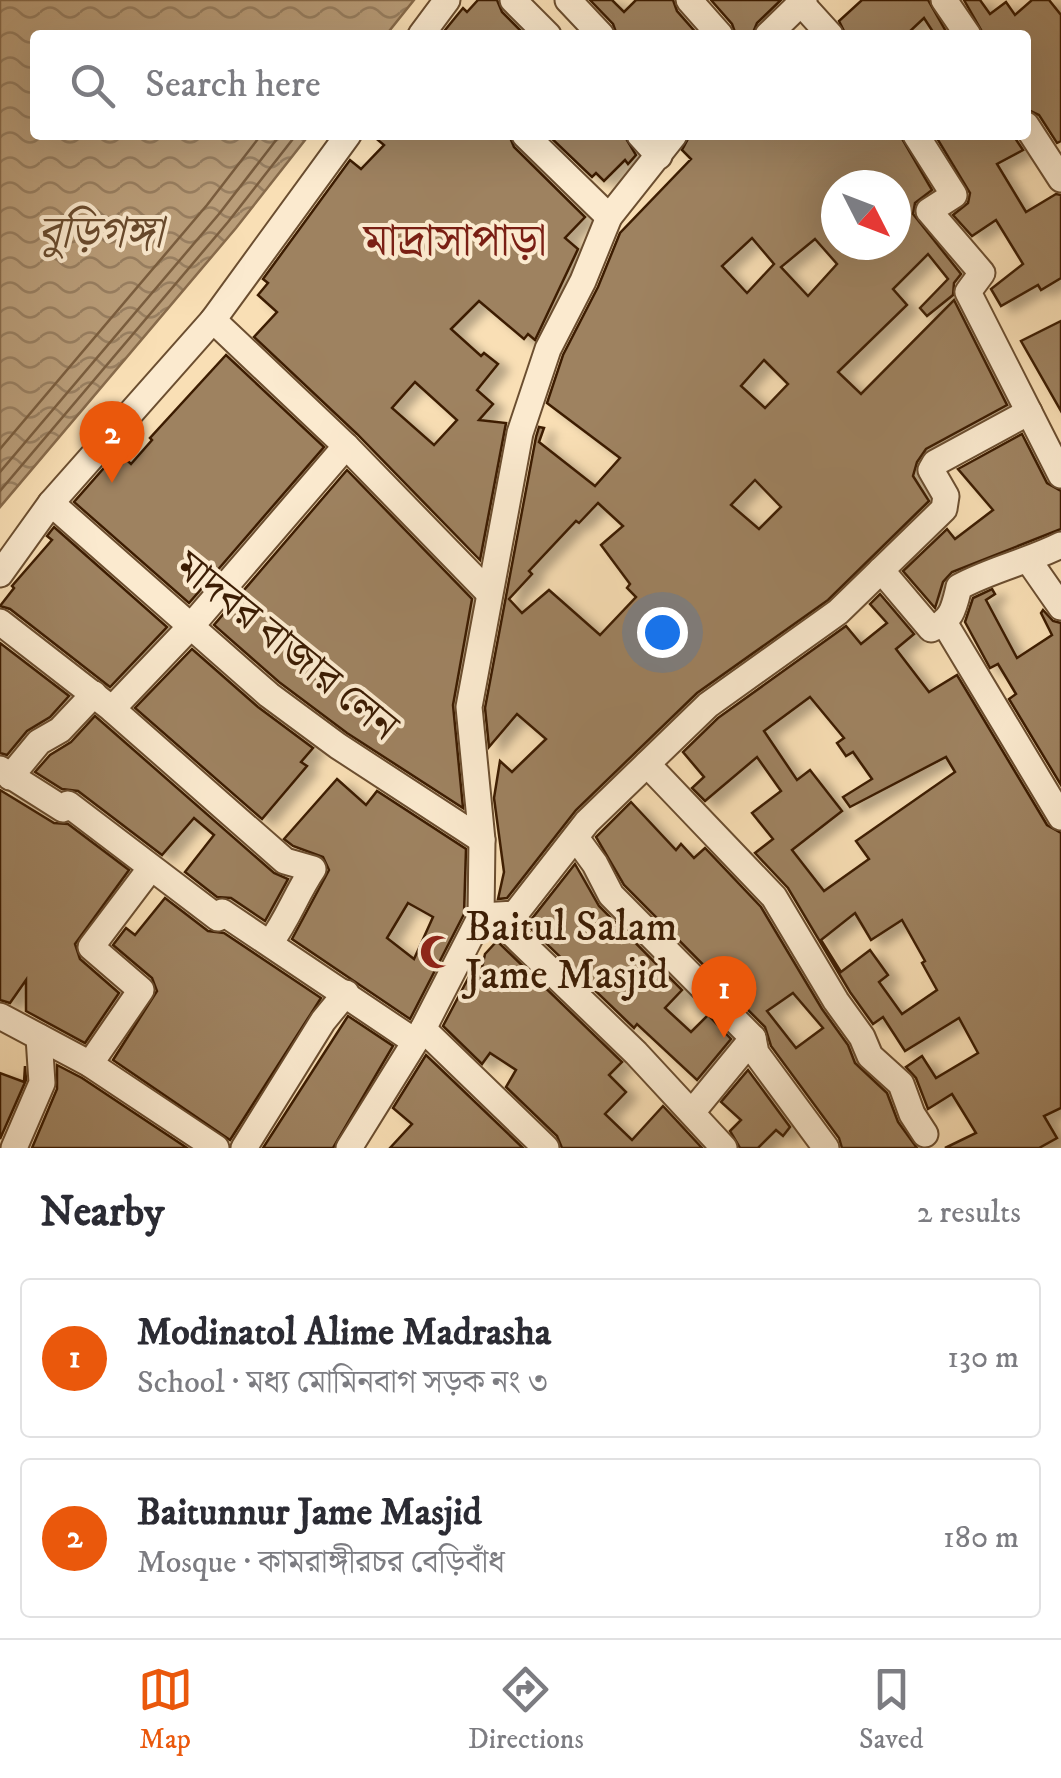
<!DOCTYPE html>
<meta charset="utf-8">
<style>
:root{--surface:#fff;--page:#f7f7f7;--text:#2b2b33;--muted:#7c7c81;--line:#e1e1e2;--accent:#ea580c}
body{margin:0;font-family:"IM FELL DW Pica","Noto Serif Bengali",serif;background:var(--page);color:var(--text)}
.compass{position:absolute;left:821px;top:170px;width:90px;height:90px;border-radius:50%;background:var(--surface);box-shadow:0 10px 40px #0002;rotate:132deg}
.you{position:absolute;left:662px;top:632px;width:35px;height:35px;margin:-25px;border:8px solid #fff;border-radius:50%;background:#1a73e8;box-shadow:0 0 0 15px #1a73e833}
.badge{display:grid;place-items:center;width:65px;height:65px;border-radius:50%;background:var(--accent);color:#fff;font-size:32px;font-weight:700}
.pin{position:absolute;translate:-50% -82px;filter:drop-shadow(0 2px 5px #0008)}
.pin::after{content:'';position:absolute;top:52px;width:35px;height:30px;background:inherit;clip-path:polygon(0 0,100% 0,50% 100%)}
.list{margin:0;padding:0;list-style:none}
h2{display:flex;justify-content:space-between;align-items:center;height:130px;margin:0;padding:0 40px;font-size:42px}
h2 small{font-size:32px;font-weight:400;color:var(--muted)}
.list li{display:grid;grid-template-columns:65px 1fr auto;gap:30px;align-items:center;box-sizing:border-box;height:160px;margin:0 20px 20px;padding:0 20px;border:2px solid var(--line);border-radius:10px}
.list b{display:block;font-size:38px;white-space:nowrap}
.list p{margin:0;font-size:32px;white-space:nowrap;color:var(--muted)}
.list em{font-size:32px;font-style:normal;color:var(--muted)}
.icon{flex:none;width:55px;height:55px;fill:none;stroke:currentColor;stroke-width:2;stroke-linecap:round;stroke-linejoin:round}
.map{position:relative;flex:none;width:1061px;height:1148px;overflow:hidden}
.search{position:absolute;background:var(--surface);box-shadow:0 10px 40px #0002;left:30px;right:30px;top:30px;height:110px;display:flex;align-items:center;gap:25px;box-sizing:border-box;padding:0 35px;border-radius:10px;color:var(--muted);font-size:38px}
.sheet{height:490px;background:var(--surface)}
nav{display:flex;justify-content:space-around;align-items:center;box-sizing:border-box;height:140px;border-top:2px solid var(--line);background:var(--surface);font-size:28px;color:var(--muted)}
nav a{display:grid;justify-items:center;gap:5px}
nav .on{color:var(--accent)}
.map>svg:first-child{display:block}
</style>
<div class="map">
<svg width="1061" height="1148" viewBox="0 0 1061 1148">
<defs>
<pattern id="water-waves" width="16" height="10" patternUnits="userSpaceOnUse" patternTransform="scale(2.5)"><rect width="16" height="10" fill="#b99d79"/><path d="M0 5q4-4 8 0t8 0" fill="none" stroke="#987f61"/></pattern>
<filter id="shadow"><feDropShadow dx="11" dy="6" stdDeviation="5" flood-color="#0004"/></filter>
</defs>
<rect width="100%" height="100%" fill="#f9dfb5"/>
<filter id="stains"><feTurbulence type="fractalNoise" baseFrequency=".002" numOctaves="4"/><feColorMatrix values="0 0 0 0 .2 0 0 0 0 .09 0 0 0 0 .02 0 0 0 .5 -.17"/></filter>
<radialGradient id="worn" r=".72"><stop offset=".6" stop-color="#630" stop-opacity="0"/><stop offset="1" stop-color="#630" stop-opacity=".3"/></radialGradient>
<polygon fill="url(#water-waves)" stroke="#876a4a" stroke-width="2.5" points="0,0 414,0 386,35 35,35 35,135 309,135 236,228 0,507"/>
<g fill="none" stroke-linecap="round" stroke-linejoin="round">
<g stroke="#7a5d3e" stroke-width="2.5">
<polyline points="0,449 207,205 261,135"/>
<polyline points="0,472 219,214 280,135"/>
<polyline points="0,491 228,222 296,135"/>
</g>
</g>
<g fill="#9e8260" stroke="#3c1d04" stroke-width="2.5" fill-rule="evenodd" filter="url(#shadow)">
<polygon points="478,0 497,0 502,12 525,35 441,35 463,8 467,12"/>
<polygon points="590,0 612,0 624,12 636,0 673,0 677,11 698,35 617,35 613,24"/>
<polygon points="711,0 781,0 757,23 752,35 736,35 732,24"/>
<polygon points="862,0 928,0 948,35 935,35 924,18 906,35 846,35 839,21"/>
<polygon points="964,0 980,0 990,14 1006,2 1015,15 1032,0 1049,0 1061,15 1061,141 1057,143 1039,115 1026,109 1026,35 984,35"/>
<path d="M 372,135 L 509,135 L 514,147 L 585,217 L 565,238 L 578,249 L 535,340 L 528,334 L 524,339 L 479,301 L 451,329 L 481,356 L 484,353 L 498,364 L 477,390 L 493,404 L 479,420 L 506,423 L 480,560 L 357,434 L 254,337 L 277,312 L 258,295 L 268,283 L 263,279 L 350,160 L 361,169 L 384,145 ZM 415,382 L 457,420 L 434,445 L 392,408 Z"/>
<polygon points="548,135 624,135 636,155 628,164 625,160 604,181 596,173 592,177"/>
<path d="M 690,135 L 900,135 L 932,190 L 915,203 L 913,214 L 961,274 L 954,283 L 953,295 L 927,316 L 920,308 L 948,279 L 928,254 L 893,289 L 907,305 L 838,372 L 861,394 L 954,300 L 1007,405 L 926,449 L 917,462 L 913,476 L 929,501 L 828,600 L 697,693 L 576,810 L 507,898 L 498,899 L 504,872 L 494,798 L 500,761 L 512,772 L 546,739 L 517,714 L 489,747 L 485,708 L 536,437 L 539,427 L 544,428 L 539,442 L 595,486 L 620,458 L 547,403 L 563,355 L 598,287 L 620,233 L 691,159 L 682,150 ZM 836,185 L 896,185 L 896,245 L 836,245 ZM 752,238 L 774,264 L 747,293 L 722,266 ZM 815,239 L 837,264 L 808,296 L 781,267 ZM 764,360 L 788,384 L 765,408 L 741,386 ZM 755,480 L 781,507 L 759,529 L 731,505 ZM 598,503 L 623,526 L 601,545 L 630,584 L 627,588 L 636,597 L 600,635 L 549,590 L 522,613 L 509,599 L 532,574 L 529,571 L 576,521 L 579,523 Z"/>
<polygon points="935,135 1013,135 1023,150 997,164 1026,212 1056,194 1061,195 1061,278 1041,290 1038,285 1001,306 991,289 1023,264 996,220 972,236 953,215 968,203 970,193"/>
<polygon points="1061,321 1061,411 1021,341"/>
<polygon points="226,355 324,447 189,603 74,502 118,452 131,464 152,440 150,438"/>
<polygon points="1022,434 1047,483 1061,491 1061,529 952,572 943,582 935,608 903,571 947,529 955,539 993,510 958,469"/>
<polygon points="347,470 472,599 453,705 463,808 347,733 279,682 214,625"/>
<polygon points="54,527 167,627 110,687 10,609 0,606 14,588 12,586 52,540 47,536"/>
<polygon points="992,589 995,594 986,600 1017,658 1052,635 1041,613 1043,610 1053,621 1061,623 1061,785 1009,699 1016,694 998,664 990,668 965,622 973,598"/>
<path d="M 880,594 L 914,634 L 896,649 L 929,692 L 957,675 L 1047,825 L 1061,833 L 1061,1108 L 1044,1116 L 1057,1138 L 1039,1148 L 945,1148 L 976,1133 L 952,1094 L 928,1109 L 916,1078 L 906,1067 L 922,1056 L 936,1078 L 978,1053 L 959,1018 L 905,1051 L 883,1017 L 873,1024 L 850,992 L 788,888 L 755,853 L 773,839 L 752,813 L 781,791 L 757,757 L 705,801 L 692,788 L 704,777 L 683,752 L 718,718 L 846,626 L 861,644 L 887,623 L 870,604 ZM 810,697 L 844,738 L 837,743 L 846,756 L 853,752 L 872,779 L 843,797 L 850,807 L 946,757 L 955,772 L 856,841 L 869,859 L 824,891 L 792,850 L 842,811 L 810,770 L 797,780 L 764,731 ZM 855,913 L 871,940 L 902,920 L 925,961 L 922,963 L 937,990 L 902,1014 L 879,982 L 888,975 L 870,950 L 841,972 L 821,940 Z"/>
<polygon points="0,643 69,696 50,717 27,731 7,755 0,753"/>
<polygon points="192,649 258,707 313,748 301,762 307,766 262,819 135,708"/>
<polygon points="95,716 274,873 288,879 265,921 231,898 217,897 185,872 214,835 194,818 162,855 78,791 62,789 35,772 50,755 71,742"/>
<path d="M 337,779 L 366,805 L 377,791 L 466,849 L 464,914 L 410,1019 L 292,939 L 329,870 L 323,857 L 293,846 L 284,839 ZM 408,903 L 433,917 L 414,959 L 387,938 Z"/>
<polygon points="0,790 54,823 68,824 129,870 75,944 80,959 119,993 85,1043 26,1011 26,980 10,1003 0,1000"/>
<path d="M 631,802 L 676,850 L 681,844 L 694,858 L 705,848 L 761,907 L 822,1009 L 848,1045 L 855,1063 L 887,1093 L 898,1122 L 917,1148 L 842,1148 L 839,1138 L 771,1046 L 765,1027 L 624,885 L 596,837 ZM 793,993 L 823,1028 L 796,1048 L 767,1011 Z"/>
<polygon points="575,864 599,906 682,990 665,1008 691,1032 708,1015 731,1039 697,1080 637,1024 634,1028 527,925"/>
<polygon points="165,898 208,931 224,933 321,998 230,1140 113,1060 157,991 152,978 113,945 126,928 135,935"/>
<polygon points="497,941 622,1062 609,1075 626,1092 605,1114 632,1140 663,1106 702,1148 562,1148 557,1136 506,1087 516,1070 490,1053 482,1064 443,1026 472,971 472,986 478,986 485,954"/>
<polygon points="348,1016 393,1046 333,1148 263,1148"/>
<polygon points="426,1055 523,1148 390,1148 412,1124 393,1108"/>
<polygon points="57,1065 82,1078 187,1148 32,1148 57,1089"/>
<polygon points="25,1066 26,1080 0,1139 0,1073 24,1082"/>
<polygon points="748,1070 790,1127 783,1136 776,1130 758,1148 740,1148 730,1131 741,1120 721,1102"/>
</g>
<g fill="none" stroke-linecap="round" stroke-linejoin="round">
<g stroke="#6b4e30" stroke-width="29">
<g id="minor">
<polyline points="513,0 548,35"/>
<polyline points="568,0 601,35"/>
<polyline points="689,0 720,35"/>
<polyline points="944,0 968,35"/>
<polyline points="801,3 830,35"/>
<polyline points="421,35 447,0"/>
<polyline points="768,35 804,0"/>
<polyline points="1026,125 1061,179"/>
<polyline points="525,135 609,217"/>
<polyline points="640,135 659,156"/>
<polyline points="916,135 954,195 929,211 982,273 968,292 1061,475"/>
<polyline points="213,320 346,446 489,593"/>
<polyline points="51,503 269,695 338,746 482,840"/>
<polyline points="1029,561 1061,607"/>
<path d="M 881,570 L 931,629 C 952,621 954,608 959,587 C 992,569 1027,562 1061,545"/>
<polyline points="0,574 51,503 213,320 348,135"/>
<path d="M 0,622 L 112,709 L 285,861 L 313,869 C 296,894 288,919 270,943"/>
<polyline points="945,624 1061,817"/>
<polyline points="112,709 192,625 346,446"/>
<polyline points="647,764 774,897 836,1001 862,1037 870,1056 901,1084 912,1114 925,1134"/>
<polyline points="0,769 63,809 68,804 218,918 222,912 414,1041"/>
<polyline points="10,777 39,742 60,730 94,694"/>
<polyline points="576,838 595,864 611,895 753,1038 756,1053 826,1148"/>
<polyline points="481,916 515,914 587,822 708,705 838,612 944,509 946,496 931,470 935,463 1029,412"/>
<polyline points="494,916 636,1053 724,1148"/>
<polyline points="0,1016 90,1064 216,1148"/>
<polyline points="423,1029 546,1148"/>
<polyline points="90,1064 141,990 91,947 150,869"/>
<polyline points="693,1111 753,1038"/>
<polyline points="14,1148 42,1083 39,1037"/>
<polyline points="244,1148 323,1021 346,993"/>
<polyline points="349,1148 423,1029 481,916 482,840 469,707 520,433 548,349 583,281 609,217 674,135"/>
</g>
</g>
<use href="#minor" stroke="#fbeacf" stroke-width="25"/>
</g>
<defs>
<g id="mosque-bare" transform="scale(2.7)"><path d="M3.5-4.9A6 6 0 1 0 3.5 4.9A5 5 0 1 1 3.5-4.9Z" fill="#8f2418" stroke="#fbeacf" stroke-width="2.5" paint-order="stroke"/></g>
</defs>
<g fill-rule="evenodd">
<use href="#mosque-bare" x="437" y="952"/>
</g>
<g text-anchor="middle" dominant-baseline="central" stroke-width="8" stroke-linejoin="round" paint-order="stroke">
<g font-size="42" fill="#3c1d04" stroke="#fbeacf">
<text transform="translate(286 647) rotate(39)">মাদবর বাজার লেন</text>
</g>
<g font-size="42" fill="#3c1d04" stroke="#fbeacf" text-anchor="start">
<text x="465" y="928">Baitul Salam<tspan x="465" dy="48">Jame Masjid</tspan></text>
</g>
<g font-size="45" font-style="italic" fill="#684a2d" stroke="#fbeacf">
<text x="100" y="234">বুড়িগঙ্গা</text>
</g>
<g font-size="45" fill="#7a1f14" stroke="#fbeacf">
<text x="455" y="242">মাদ্রাসাপাড়া</text>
</g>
</g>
<rect width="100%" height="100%" filter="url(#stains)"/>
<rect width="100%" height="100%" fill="url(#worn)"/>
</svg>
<svg class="compass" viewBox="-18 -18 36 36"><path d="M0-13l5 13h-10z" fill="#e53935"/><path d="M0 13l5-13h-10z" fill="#7c7c81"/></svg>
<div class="you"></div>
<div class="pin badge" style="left:724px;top:1038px">1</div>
<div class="pin badge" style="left:112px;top:483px">2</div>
<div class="search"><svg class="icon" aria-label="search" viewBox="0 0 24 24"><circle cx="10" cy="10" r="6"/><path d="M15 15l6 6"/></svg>Search here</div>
</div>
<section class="sheet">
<h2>Nearby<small>2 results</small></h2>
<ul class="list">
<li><span class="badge">1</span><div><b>Modinatol Alime Madrasha</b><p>School · মধ্য মোমিনবাগ সড়ক নং ৩</p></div><em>130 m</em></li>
<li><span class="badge">2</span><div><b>Baitunnur Jame Masjid</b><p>Mosque · কামরাঙ্গীরচর বেড়িবাঁধ</p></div><em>180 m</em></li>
</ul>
</section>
<nav>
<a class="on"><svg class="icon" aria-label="map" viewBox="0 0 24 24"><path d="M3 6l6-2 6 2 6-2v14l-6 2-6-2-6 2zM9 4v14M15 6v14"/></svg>Map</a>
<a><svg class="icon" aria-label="directions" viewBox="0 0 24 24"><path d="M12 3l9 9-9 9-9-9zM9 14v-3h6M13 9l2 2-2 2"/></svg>Directions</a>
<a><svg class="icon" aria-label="saved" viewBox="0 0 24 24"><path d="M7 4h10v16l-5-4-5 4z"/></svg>Saved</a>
</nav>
